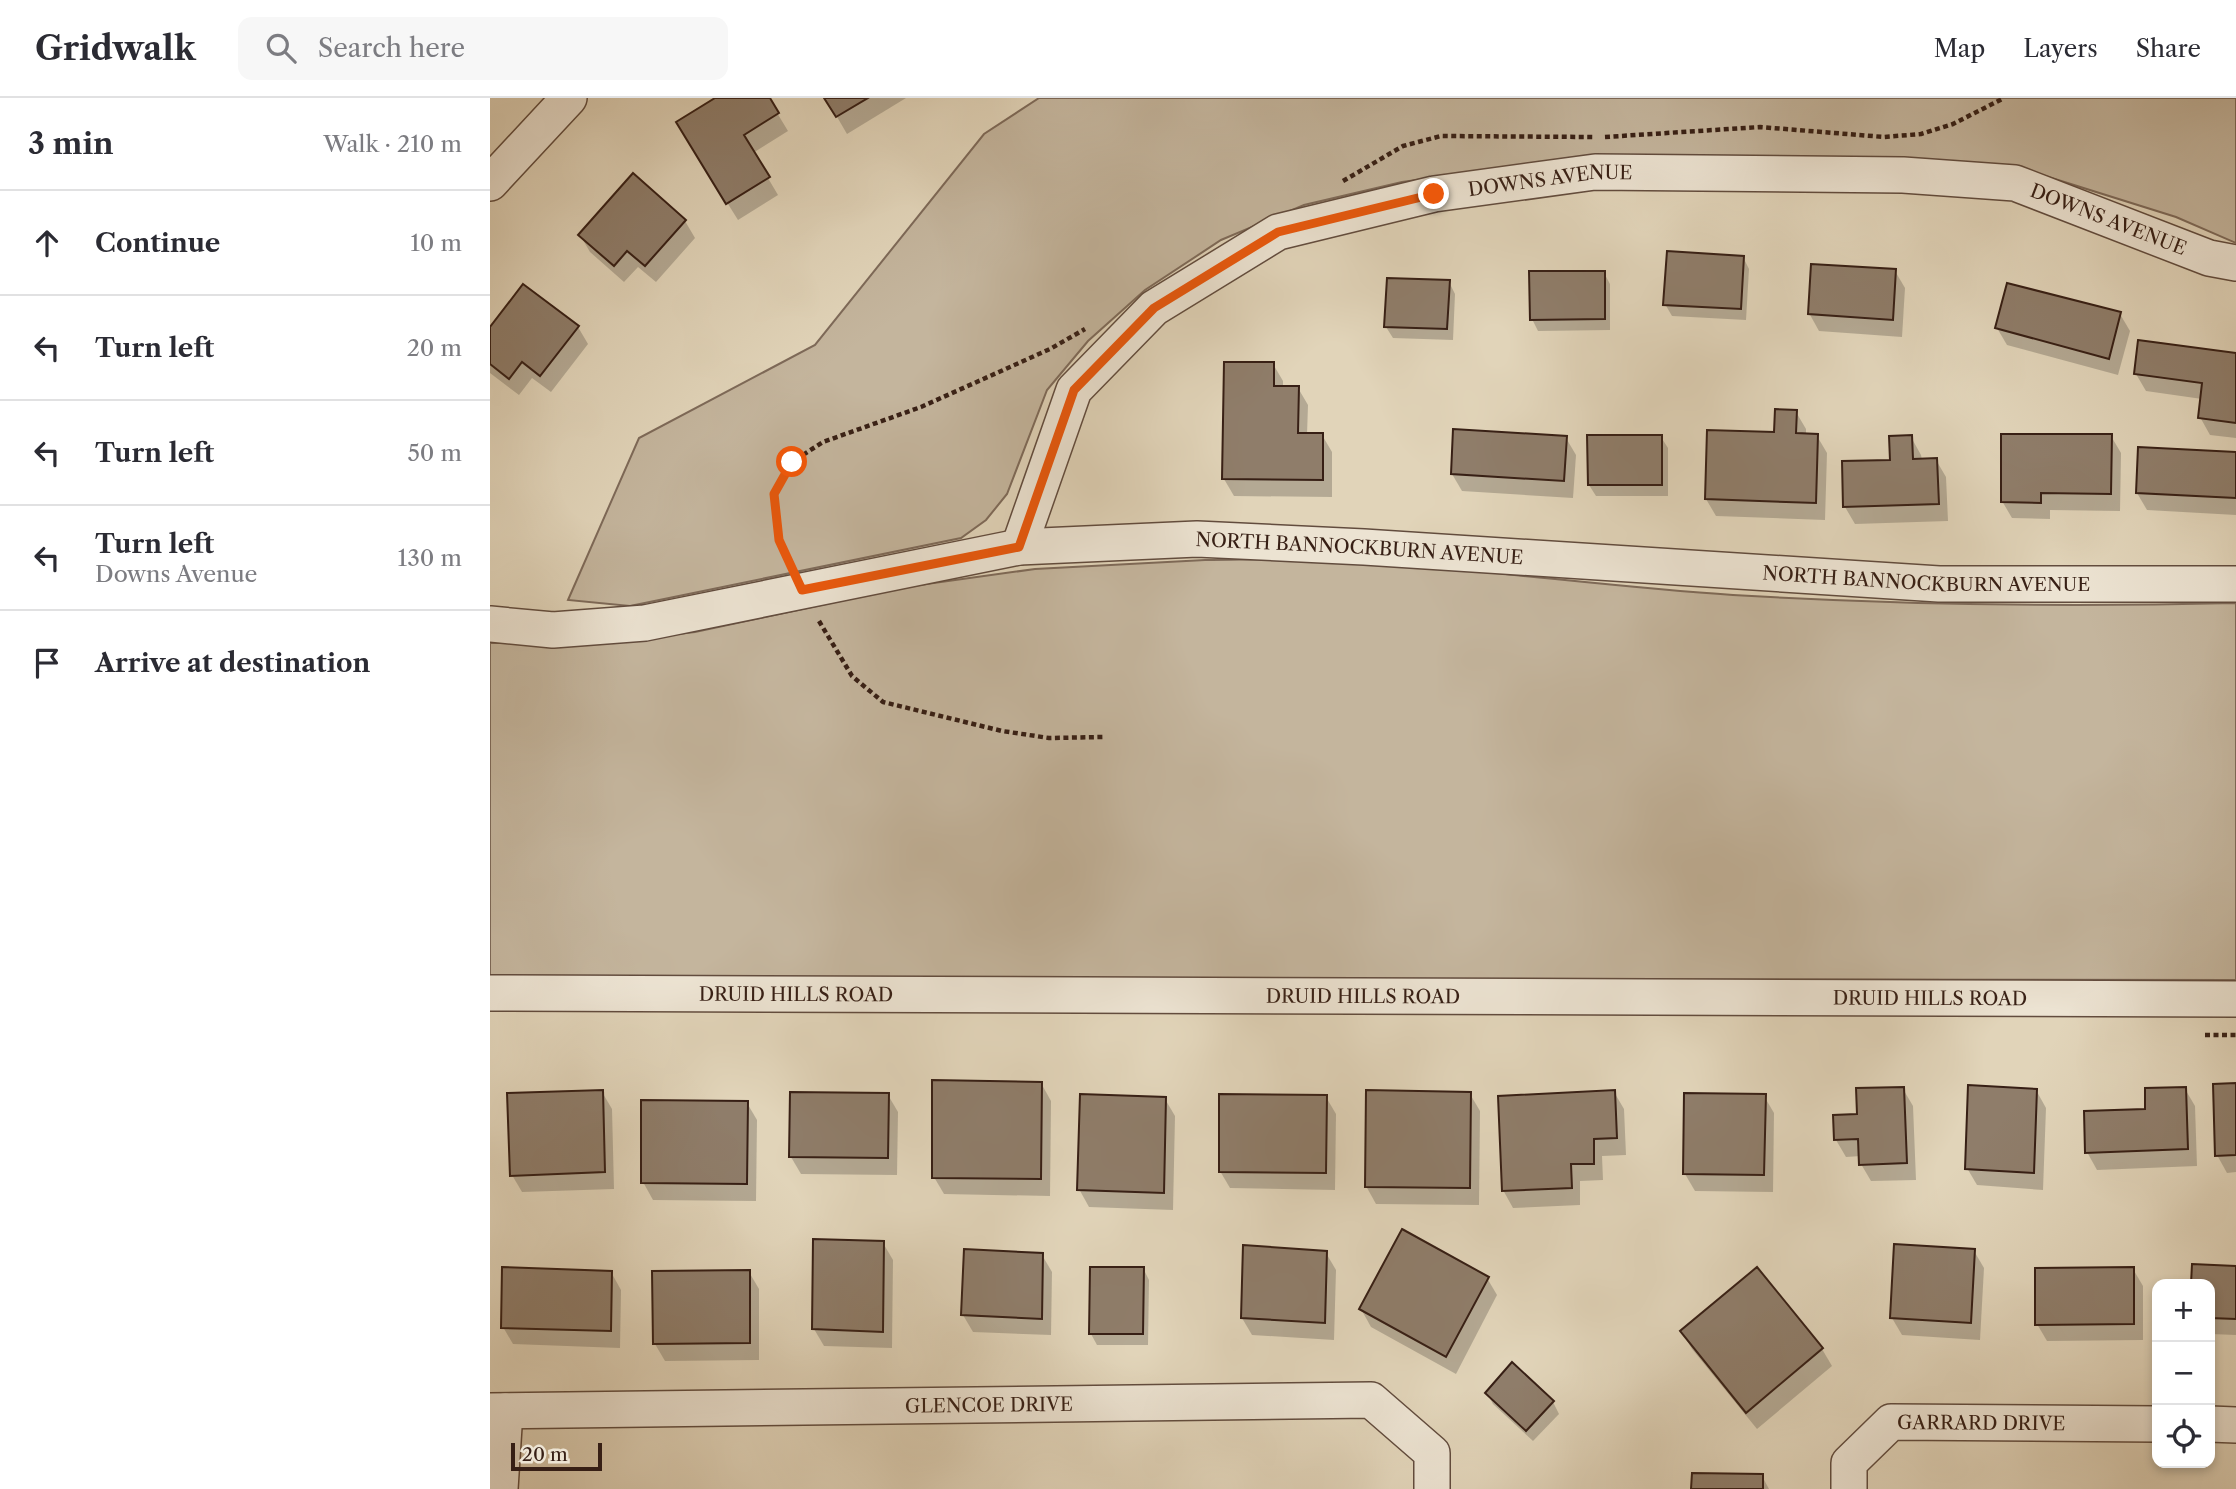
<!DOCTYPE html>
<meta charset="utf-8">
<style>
:root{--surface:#fff;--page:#f7f7f7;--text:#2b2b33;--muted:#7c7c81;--line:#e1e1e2}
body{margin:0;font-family:"Libre Caslon Text",serif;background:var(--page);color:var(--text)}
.controls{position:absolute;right:21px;bottom:21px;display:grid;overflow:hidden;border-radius:14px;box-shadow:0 4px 10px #0003}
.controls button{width:63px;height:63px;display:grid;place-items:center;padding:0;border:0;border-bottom:2px solid var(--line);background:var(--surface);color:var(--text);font:35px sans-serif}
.scale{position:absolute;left:21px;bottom:18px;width:91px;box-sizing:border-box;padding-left:7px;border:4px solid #371f15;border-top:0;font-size:19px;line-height:24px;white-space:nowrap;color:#371f15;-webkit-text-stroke:5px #ece3d2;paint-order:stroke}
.stop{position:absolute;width:21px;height:21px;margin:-16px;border:5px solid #ea580c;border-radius:50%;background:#fff}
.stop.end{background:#ea580c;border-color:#fff;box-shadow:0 2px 7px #0008}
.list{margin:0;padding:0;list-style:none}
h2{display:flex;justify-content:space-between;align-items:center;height:91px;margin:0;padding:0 28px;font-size:30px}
h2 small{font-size:23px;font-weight:400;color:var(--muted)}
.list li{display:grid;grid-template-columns:46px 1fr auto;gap:21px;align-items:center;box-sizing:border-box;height:105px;padding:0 28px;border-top:2px solid var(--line)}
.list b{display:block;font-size:26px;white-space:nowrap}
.list p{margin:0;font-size:23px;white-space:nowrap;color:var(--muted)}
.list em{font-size:23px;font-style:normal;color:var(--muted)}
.icon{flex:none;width:38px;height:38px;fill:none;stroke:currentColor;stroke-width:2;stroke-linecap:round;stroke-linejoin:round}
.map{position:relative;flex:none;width:1746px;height:1391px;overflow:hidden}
header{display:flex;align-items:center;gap:42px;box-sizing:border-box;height:98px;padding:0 35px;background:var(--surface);border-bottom:2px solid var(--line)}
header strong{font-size:33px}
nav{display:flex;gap:38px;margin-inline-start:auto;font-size:24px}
.search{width:490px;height:63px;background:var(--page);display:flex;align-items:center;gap:18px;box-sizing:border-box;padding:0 24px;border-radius:14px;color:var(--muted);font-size:26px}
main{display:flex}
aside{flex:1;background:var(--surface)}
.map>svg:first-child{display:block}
</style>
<header>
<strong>Gridwalk</strong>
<div class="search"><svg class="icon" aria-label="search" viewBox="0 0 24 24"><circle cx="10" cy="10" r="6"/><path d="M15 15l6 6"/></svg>Search here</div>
<nav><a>Map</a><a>Layers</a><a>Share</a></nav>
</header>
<main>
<aside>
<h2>3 min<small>Walk · 210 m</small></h2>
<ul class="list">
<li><svg class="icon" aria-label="ahead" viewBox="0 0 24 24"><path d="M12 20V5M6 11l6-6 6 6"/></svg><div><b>Continue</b></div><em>10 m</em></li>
<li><svg class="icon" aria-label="left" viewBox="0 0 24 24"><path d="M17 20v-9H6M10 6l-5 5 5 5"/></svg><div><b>Turn left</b></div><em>20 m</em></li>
<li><svg class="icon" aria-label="left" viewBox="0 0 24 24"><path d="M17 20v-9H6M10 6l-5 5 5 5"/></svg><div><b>Turn left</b></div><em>50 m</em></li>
<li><svg class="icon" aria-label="left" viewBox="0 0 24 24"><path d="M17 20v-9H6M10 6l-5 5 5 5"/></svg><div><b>Turn left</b><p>Downs Avenue</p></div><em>130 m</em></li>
<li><svg class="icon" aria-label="arrive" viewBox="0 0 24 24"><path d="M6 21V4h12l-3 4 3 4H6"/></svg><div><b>Arrive at destination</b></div></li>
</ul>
</aside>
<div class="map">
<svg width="1746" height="1391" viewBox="0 0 1746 1391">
<rect width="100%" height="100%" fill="#e1d4b9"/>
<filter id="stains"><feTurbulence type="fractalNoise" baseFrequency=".00286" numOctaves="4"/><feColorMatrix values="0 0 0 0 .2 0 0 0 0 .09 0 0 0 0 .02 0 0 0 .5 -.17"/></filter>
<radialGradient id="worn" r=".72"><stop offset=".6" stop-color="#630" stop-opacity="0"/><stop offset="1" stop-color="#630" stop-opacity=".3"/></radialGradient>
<g fill="#c4b59d" stroke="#7e6a59" stroke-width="2">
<polygon points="549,0 1746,0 1746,145 1686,119 1536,72 1072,62 912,84 814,107 731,142 655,192 598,243 557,292 517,396 496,422 471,440 140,508 78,502 149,340 325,247 494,36"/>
<path d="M 715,462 C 752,462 789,460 826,462 C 966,467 1104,488 1243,497 C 1410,507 1579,509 1746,505 L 1746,882 L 0,880 L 0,545 L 108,545 L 205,534 L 415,489 L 545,471 Z"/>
</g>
<g fill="#0003">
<polygon points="228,0 278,0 298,33 263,55 288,97 248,122 198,42"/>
<polygon points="336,0 416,0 357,36"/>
<polygon points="195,123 205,140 166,184 148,169 134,184 100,154 90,137"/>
<polygon points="1253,159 1259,171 1256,222 1182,218 1175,206"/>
<polygon points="1405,173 1415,190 1412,239 1329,233 1319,215"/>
<polygon points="1114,175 1120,186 1120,232 1048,233 1042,221"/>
<polygon points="959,184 965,196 963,242 903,240 896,229"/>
<polygon points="1630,216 1640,233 1628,277 1517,247 1507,230"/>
<polygon points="88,229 98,246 61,294 42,280 29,297 0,275 0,232"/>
<polygon points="1650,244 1746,257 1746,340 1720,337 1710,319 1712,301 1656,293 1646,276"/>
<polygon points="783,266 793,283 793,290 808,290 818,307 817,337 832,337 842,354 842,399 744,398 734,381"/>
<polygon points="1306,314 1316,331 1316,337 1327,338 1337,355 1335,422 1226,418 1216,401 1286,336"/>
<polygon points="1621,338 1631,355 1630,413 1560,412 1560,421 1522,420 1512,403"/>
<polygon points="1099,339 1171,339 1178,350 1178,398 1106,398 1099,387"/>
<polygon points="1421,339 1431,357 1432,362 1446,362 1456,379 1458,423 1365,426 1355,409 1401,363"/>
<polygon points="1076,340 1086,357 1083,400 972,393 962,376"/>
<polygon points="1649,350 1746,356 1746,417 1657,412 1647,395"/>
<polygon points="551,985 561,1003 560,1098 454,1096 444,1079"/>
<polygon points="1746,987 1746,1074 1737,1075 1727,1057 1724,988"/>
<polygon points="1413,991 1423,1008 1426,1082 1381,1083 1371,1066 1371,1058 1356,1059 1346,1042 1369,1018"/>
<polygon points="1695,991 1705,1008 1707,1068 1607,1072 1597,1054"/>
<polygon points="1546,992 1556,1010 1553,1092 1487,1087 1477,1070"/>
<polygon points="112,994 122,1011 124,1091 32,1094 22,1077"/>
<polygon points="1124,994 1134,1011 1136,1057 1112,1058 1113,1082 1090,1083 1090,1107 1023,1110 1013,1092"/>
<polygon points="980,996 990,1013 989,1107 886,1106 876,1088"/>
<polygon points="398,997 408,1014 407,1077 311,1076 301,1059"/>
<polygon points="1274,998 1284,1015 1283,1094 1205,1093 1195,1076"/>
<polygon points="836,999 846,1016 845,1092 740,1090 730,1073"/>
<polygon points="675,1001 685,1018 683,1112 599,1109 589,1091"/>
<polygon points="257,1005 267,1022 266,1103 163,1102 153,1084"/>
<polygon points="393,1145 403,1162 402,1250 334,1248 324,1231"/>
<polygon points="1484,1153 1494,1170 1490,1242 1412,1237 1402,1220"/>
<polygon points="836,1155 846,1172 844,1242 762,1237 752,1220"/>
<polygon points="552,1157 562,1174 561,1237 483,1234 473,1217"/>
<polygon points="1703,1168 1746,1170 1746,1237 1720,1236 1720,1186 1703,1186"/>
<polygon points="653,1170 659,1182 658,1247 607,1247 601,1236"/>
<polygon points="1266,1171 1332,1251 1342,1268 1267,1331 1202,1251 1192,1234"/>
<polygon points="1643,1171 1653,1188 1653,1242 1557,1243 1547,1226"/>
<polygon points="121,1174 131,1192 130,1250 23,1246 13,1229"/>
<polygon points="259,1174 269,1191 269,1262 175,1263 165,1246"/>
<polygon points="997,1180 1007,1197 966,1276 881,1229 871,1211"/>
<polygon points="1023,1267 1063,1304 1069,1316 1043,1343 1003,1306 997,1295"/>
<polygon points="1272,1378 1279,1391 1203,1391"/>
</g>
<g fill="#8f7d6a" stroke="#371f15" stroke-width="2">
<polygon points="225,0 280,0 289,15 254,37 280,79 236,106 186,24"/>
<polygon points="334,0 378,0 346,19"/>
<polygon points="143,75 196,122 155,168 137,153 124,168 88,137"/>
<polygon points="1177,153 1254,158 1251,211 1173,207"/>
<polygon points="1321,166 1406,171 1403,222 1318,216"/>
<polygon points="1039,173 1115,173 1115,221 1040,222"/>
<polygon points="897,180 960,182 957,231 894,229"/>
<polygon points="1517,185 1631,214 1619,261 1505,230"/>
<polygon points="33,186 89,228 50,278 32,264 19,281 0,266 0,229"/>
<polygon points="1648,242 1746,255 1746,325 1708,320 1712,285 1644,276"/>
<polygon points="734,264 784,264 784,288 809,288 808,335 833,335 833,382 732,381"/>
<polygon points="1285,311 1307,312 1306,335 1328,336 1326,405 1215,401 1217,332 1284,334"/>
<polygon points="963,331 1077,338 1074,383 961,376"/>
<polygon points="1511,336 1622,336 1621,396 1551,395 1551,405 1511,404"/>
<polygon points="1097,337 1172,337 1172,387 1098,387"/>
<polygon points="1422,337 1423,361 1447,360 1449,406 1353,409 1352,363 1400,362 1399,338"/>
<polygon points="1648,349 1746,354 1746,400 1646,395"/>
<polygon points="442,982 552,984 551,1081 442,1080"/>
<polygon points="1746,985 1746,1057 1725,1058 1723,986"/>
<polygon points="1478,987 1547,991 1544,1075 1475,1071"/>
<polygon points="1414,989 1417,1065 1369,1067 1368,1041 1344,1042 1343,1017 1367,1016 1366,990"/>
<polygon points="1696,989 1698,1051 1595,1055 1594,1013 1655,1011 1655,990"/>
<polygon points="113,992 115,1074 20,1078 17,995"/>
<polygon points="876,992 981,994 980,1090 875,1089"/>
<polygon points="1125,992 1127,1040 1104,1041 1104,1066 1081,1066 1082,1090 1012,1093 1008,998"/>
<polygon points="300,994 399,995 398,1060 299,1059"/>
<polygon points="1194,995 1276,996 1274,1077 1193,1076"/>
<polygon points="590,996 676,999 674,1095 587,1092"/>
<polygon points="729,996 837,997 836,1075 729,1074"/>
<polygon points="151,1002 258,1003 257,1086 151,1085"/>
<polygon points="912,1131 999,1179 956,1259 869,1211"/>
<polygon points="323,1141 394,1143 393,1234 322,1231"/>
<polygon points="1404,1146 1485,1151 1481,1225 1400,1220"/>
<polygon points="753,1147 837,1153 835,1225 751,1220"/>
<polygon points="474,1151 553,1155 552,1221 471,1217"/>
<polygon points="1702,1166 1746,1168 1746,1221 1720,1220 1720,1186 1701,1186"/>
<polygon points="12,1169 122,1173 121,1233 11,1230"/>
<polygon points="600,1169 654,1169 653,1236 599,1236"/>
<polygon points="1267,1169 1333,1250 1256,1315 1190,1233"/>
<polygon points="1644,1169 1644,1226 1545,1227 1545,1170"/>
<polygon points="260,1172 260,1245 163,1246 162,1173"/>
<polygon points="1022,1264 1064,1303 1036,1333 995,1295"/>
<polygon points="1202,1375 1273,1376 1273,1391 1201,1391"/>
</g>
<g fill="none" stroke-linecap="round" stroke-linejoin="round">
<g stroke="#624c3e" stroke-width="38">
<g id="minor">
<polyline points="0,85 79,0"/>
<path id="s1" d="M 529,449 L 584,292 L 664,210 L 788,134 L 944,96 L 1105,74 L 1413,77 L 1525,85 L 1719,160 L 1746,165"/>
<path id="s2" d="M 0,526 L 63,532 L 155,525 L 529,449 L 707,441 L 874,449 L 1449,486 L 1746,486"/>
<path id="s3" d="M 0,895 L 1746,901"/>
<path id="s4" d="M 0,1313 L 881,1302 L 942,1355 L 942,1391"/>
<polyline points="1720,1326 1746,1327"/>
<polyline points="10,1391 15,1313"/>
<path id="s5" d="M 1359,1391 L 1359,1365 L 1401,1324 L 1667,1326"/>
</g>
</g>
<g stroke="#371f15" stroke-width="4.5" stroke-dasharray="5 3.5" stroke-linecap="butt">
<polyline points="1115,39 1270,29 1394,39 1431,36 1463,26 1514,0"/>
<polyline points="853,83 913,48 951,38 1103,39"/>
<polyline points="298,463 289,441 284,396 302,364 333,344 431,309 560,251 595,231"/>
<polyline points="329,523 362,578 393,604 512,633 559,640 613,639"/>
<polyline points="1715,937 1746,937"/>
</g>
<use href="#minor" stroke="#ece3d2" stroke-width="35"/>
</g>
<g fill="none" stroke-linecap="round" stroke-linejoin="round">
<polyline stroke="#ea580c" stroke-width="9" points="302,364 284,396 289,442 312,492 529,449 584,292 664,210 788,134 944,96"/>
</g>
<g text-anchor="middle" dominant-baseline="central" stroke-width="5" stroke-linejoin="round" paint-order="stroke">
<g font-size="19" fill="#371f15" stroke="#ece3d2">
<text stroke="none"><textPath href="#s1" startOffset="704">DOWNS AVENUE</textPath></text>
<text stroke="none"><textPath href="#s1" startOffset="1270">DOWNS AVENUE</textPath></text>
<text stroke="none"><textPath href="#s2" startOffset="878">NORTH BANNOCKBURN AVENUE</textPath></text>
<text stroke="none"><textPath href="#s2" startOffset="1446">NORTH BANNOCKBURN AVENUE</textPath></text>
<text stroke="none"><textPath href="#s3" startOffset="306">DRUID HILLS ROAD</textPath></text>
<text stroke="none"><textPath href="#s3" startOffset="873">DRUID HILLS ROAD</textPath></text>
<text stroke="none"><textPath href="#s3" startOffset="1440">DRUID HILLS ROAD</textPath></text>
<text stroke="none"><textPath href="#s4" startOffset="499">GLENCOE DRIVE</textPath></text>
<text stroke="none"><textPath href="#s5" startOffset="175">GARRARD DRIVE</textPath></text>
</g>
</g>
<rect width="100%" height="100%" filter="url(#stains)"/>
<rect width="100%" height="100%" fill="url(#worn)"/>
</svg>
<div class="controls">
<button>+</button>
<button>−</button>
<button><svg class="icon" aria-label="locate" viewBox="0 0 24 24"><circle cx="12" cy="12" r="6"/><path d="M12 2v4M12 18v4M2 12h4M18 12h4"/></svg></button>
</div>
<div class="scale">20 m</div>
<div class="stop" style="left:302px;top:364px"></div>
<div class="stop end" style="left:944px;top:96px"></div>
</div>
</main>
